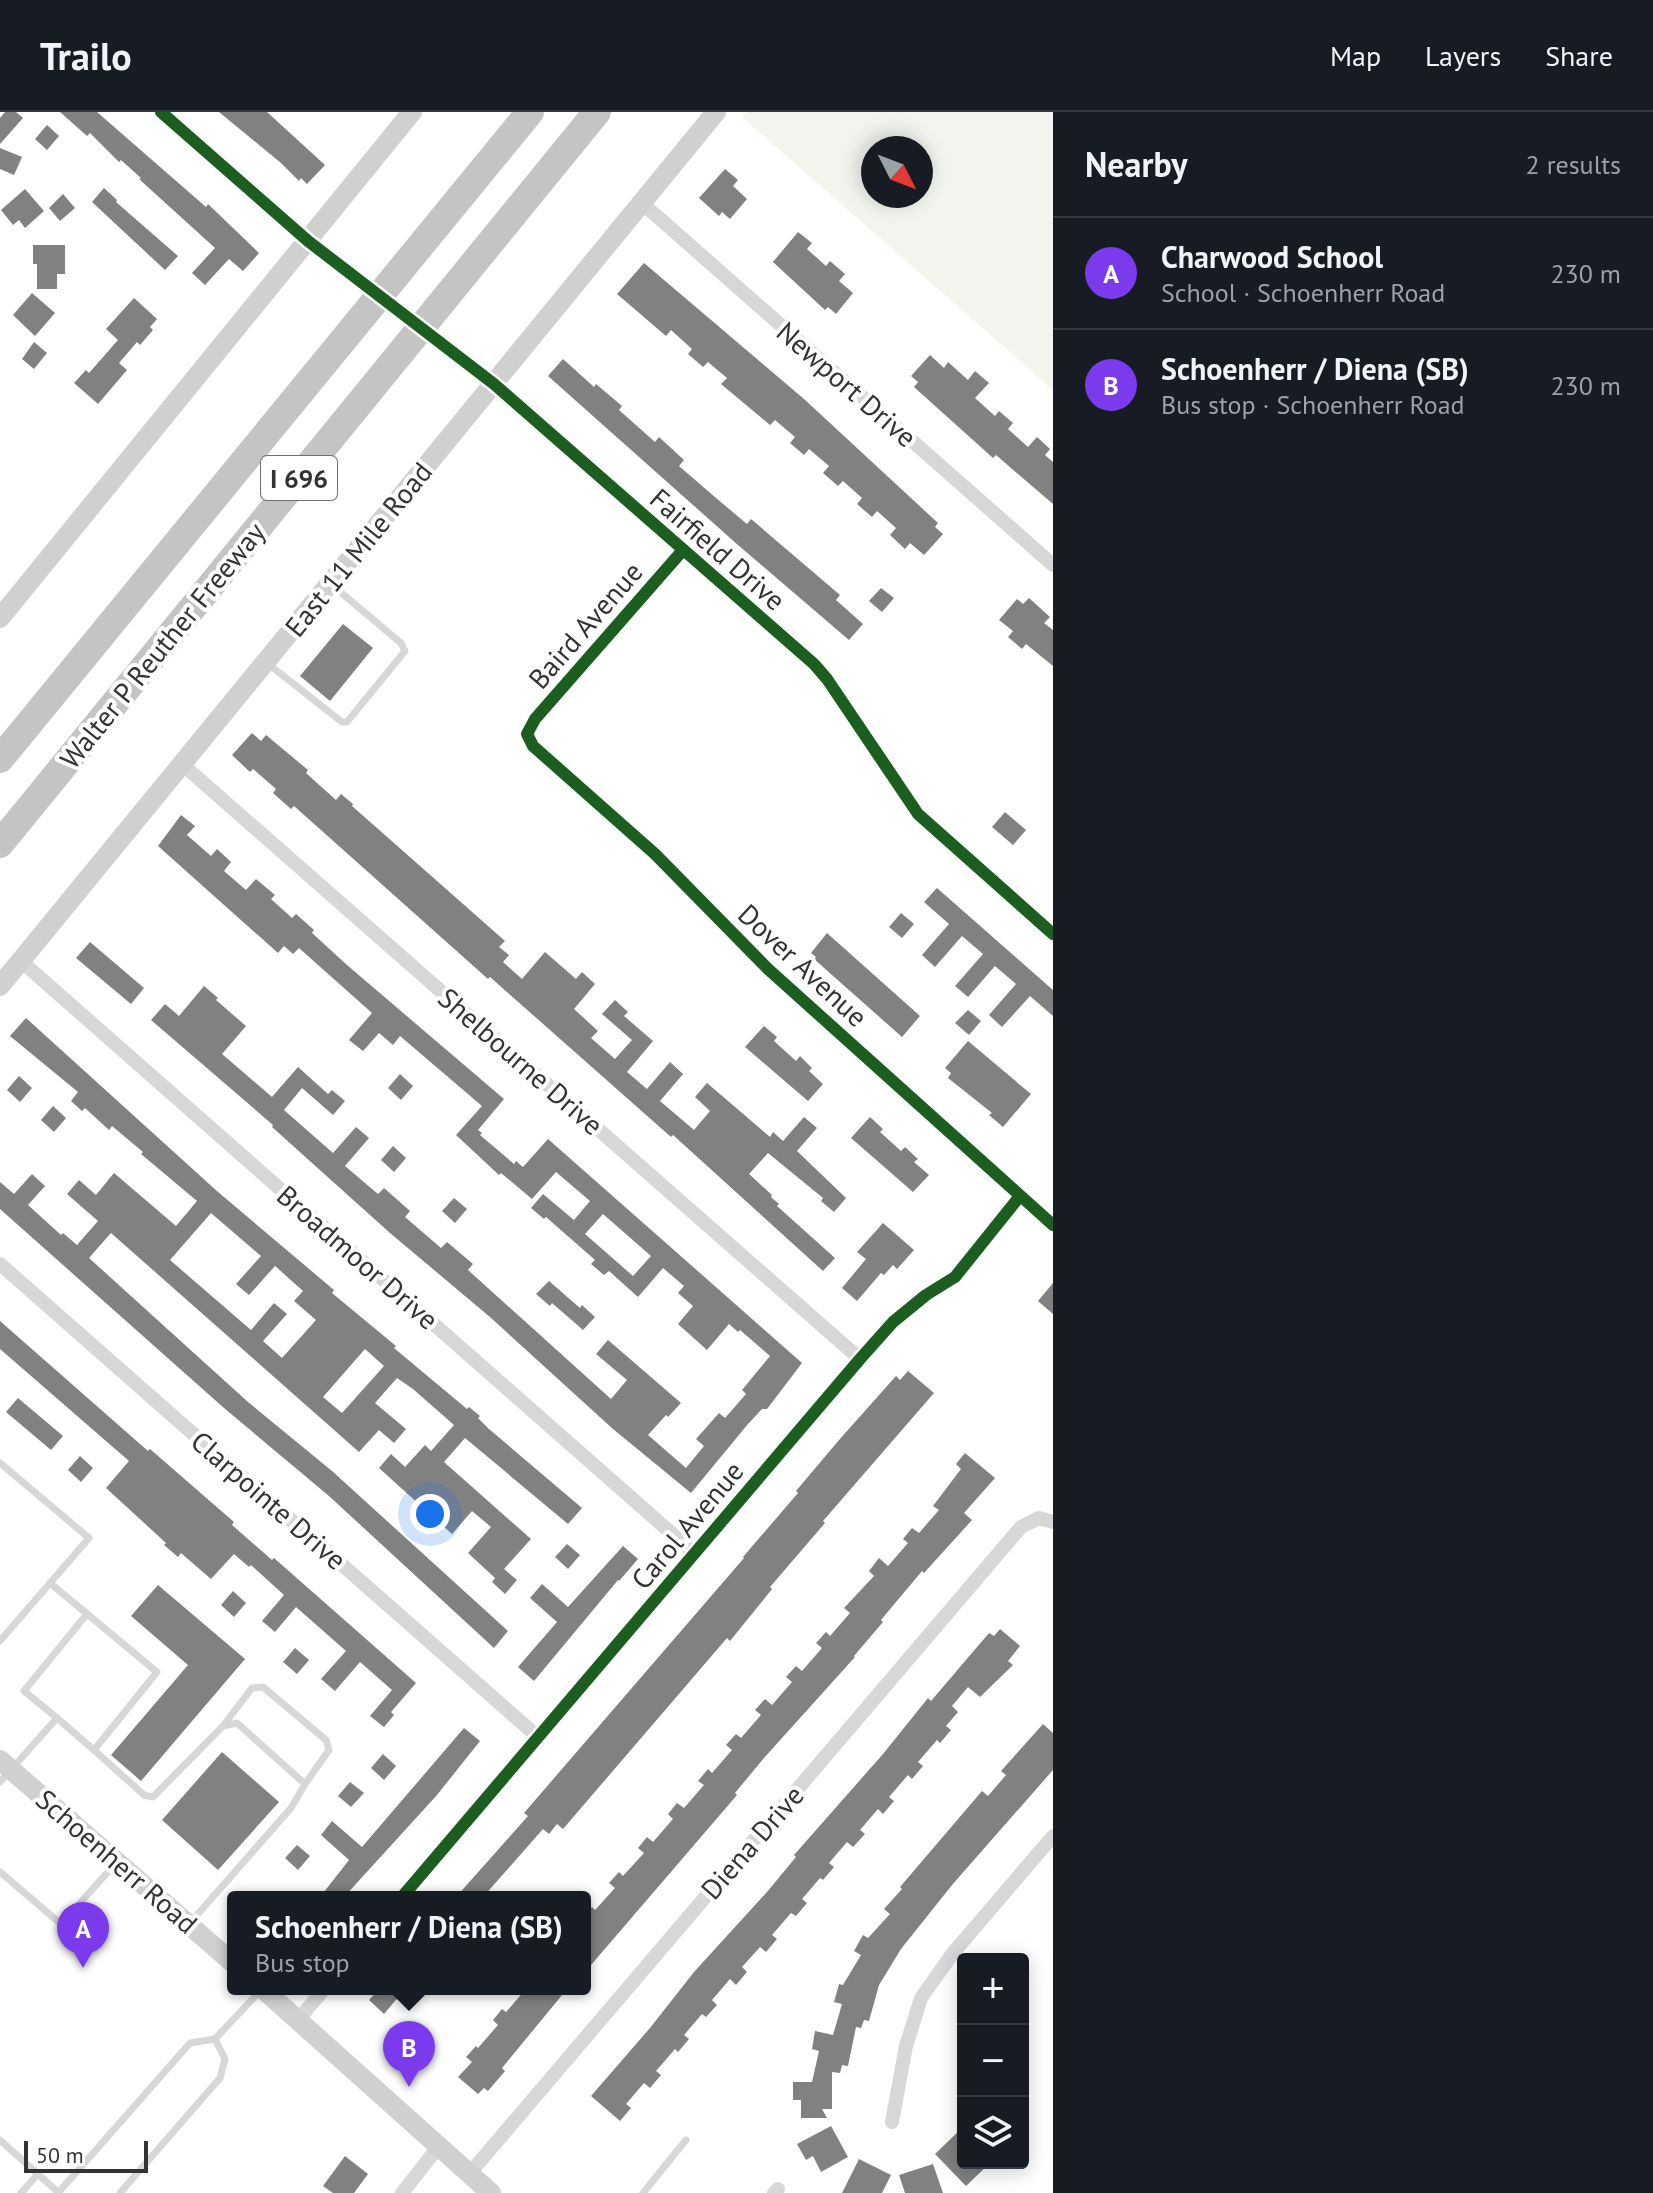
<!DOCTYPE html>
<meta charset="utf-8">
<style>
:root{--surface:#171b24;--page:#242831;--text:#f1f3f6;--muted:#9ea1a6;--line:#363941;--accent:#7c3aed}
body{margin:0;font-family:"PT Sans",sans-serif;background:var(--page);color:var(--text)}
.controls{position:absolute;right:24px;bottom:24px;display:grid;overflow:hidden;border-radius:8px;box-shadow:0 4px 20px #0003}
.controls button{width:72px;height:72px;display:grid;place-items:center;padding:0;border:0;border-bottom:2px solid var(--line);background:var(--surface);color:var(--text);font:40px sans-serif}
.compass{position:absolute;left:861px;top:24px;width:72px;height:72px;border-radius:50%;background:var(--surface);box-shadow:0 4px 20px #0003;rotate:132deg}
.scale{position:absolute;left:24px;bottom:20px;width:124px;box-sizing:border-box;padding-left:8px;border:4px solid #333;border-top:0;font-size:22px;line-height:28px;white-space:nowrap;color:#333;-webkit-text-stroke:6px #fff;paint-order:stroke}
.you{position:absolute;left:430px;top:1402px;width:28px;height:28px;margin:-20px;border:6px solid #fff;border-radius:50%;background:#1a73e8;box-shadow:0 0 0 12px #1a73e833}
.badge{display:grid;place-items:center;width:52px;height:52px;border-radius:50%;background:var(--accent);color:#fff;font-size:26px;font-weight:700}
.pin{position:absolute;translate:-50% -66px;filter:drop-shadow(0 2px 4px #0008)}
.pin::after{content:'';position:absolute;top:42px;width:28px;height:24px;background:inherit;clip-path:polygon(0 0,100% 0,50% 100%)}
.popup{position:absolute;left:227px;top:1779px;width:364px;height:104px;box-sizing:border-box;display:grid;place-content:center;border-radius:8px;background:var(--surface);filter:drop-shadow(0 2px 6px #0005);font-size:26px;white-space:nowrap;color:var(--muted)}
.popup b{font-size:30px;color:var(--text)}
.popup::after{content:'';position:absolute;left:50%;top:100%;margin-left:-16px;border:16px solid transparent;border-top-color:var(--surface)}
.list{margin:0;padding:0;list-style:none}
h2{display:flex;justify-content:space-between;align-items:center;height:104px;margin:0;padding:0 32px;font-size:34px}
h2 small{font-size:26px;font-weight:400;color:var(--muted)}
.list li{display:grid;grid-template-columns:52px 1fr auto;gap:24px;align-items:center;box-sizing:border-box;height:112px;padding:0 32px;border-top:2px solid var(--line)}
.list b{display:block;font-size:30px;white-space:nowrap}
.list p{margin:0;font-size:26px;white-space:nowrap;color:var(--muted)}
.list em{font-size:26px;font-style:normal;color:var(--muted)}
.icon{flex:none;width:44px;height:44px;fill:none;stroke:currentColor;stroke-width:2;stroke-linecap:round;stroke-linejoin:round}
.map{position:relative;flex:none;width:1053px;height:2081px;overflow:hidden}
header{display:flex;align-items:center;gap:48px;box-sizing:border-box;height:112px;padding:0 40px;background:var(--surface);border-bottom:2px solid var(--line)}
header strong{font-size:38px}
nav{display:flex;gap:44px;margin-inline-start:auto;font-size:28px}
main{display:flex}
aside{flex:1;background:var(--surface)}
.map>svg:first-child{display:block}
</style>
<header>
<strong>Trailo</strong>
<nav><a>Map</a><a>Layers</a><a>Share</a></nav>
</header>
<main>
<div class="map">
<svg width="1053" height="2081" viewBox="0 0 1053 2081">
<rect width="100%" height="100%" fill="#fff"/>
<path fill="#f1f5ed" fill-rule="evenodd" d="M 747,0 L 1053,0 L 1053,278 L 742,5 ZM 873,36 L 921,36 L 921,84 L 873,84 Z"/>
<g fill="#818181" fill-rule="evenodd">
<polygon points="5,0 16,0 23,6 0,32 0,6"/>
<polygon points="60,0 97,0 206,95 208,92 259,141 243,159 229,147 205,173 192,161 215,136 139,67 141,66 121,48 119,50 90,21 87,24"/>
<polygon points="219,0 267,0 325,53 307,72 301,66 299,69 281,51"/>
<polygon points="47,13 59,24 47,38 35,27"/>
<polygon points="0,36 22,45 14,63 0,57"/>
<polygon points="725,57 738,68 733,74 747,87 730,107 722,100 719,104 699,86"/>
<polygon points="104,76 117,88 116,90 178,144 165,158 92,90"/>
<polygon points="25,77 44,99 25,116 19,108 13,113 1,98"/>
<polygon points="63,82 75,96 60,109 49,96"/>
<polygon points="798,120 812,131 807,137 826,154 830,149 845,162 839,169 853,181 836,202 828,195 825,198 773,150"/>
<polygon points="33,133 65,133 65,162 57,162 57,177 37,177 37,152 33,152"/>
<polygon points="644,151 804,287 938,411 935,415 943,422 924,443 910,431 905,437 890,423 896,416 877,399 872,405 857,392 862,386 843,369 838,374 823,361 829,354 809,337 804,343 790,331 795,325 775,308 770,313 721,272 727,266 708,250 703,255 688,242 692,237 671,218 666,224 617,182"/>
<polygon points="32,181 55,201 35,224 13,203"/>
<polygon points="134,186 157,207 150,215 153,218 140,233 137,230 119,251 127,258 98,292 74,271 86,258 89,261 118,228 106,217"/>
<polygon points="34,230 47,241 34,257 22,247"/>
<polygon points="930,243 944,256 948,250 968,268 975,259 989,271 975,286 995,304 999,299 1013,311 1008,317 1028,335 1037,325 1050,337 1045,343 1053,350 1053,392 996,343 993,346 914,275 918,270 911,264"/>
<polygon points="563,247 594,275 596,272 622,294 619,298 655,330 659,325 684,348 679,354 716,386 747,412 751,407 840,483 836,488 863,512 849,528 738,433 548,264"/>
<polygon points="881,476 894,486 882,500 869,489"/>
<polygon points="1029,486 1050,505 1044,511 1053,518 1053,554 1026,532 1022,537 1008,525 1013,519 999,508 1017,487 1023,492"/>
<polygon points="343,512 373,536 330,589 300,564"/>
<polygon points="252,621 261,629 266,623 308,658 306,661 336,688 341,682 353,692 352,694 505,829 499,835 509,843 503,850 522,867 545,840 576,867 582,860 595,872 574,897 598,919 591,926 615,947 632,928 602,902 615,888 628,900 624,904 653,929 627,960 647,977 670,950 683,962 660,989 694,1018 710,999 695,985 707,971 770,1025 773,1020 783,1029 804,1005 817,1016 797,1039 846,1086 834,1100 821,1089 823,1086 768,1041 749,1062 772,1083 771,1085 779,1092 777,1094 835,1146 823,1159 673,1023 671,1025 490,865 488,867 294,694 291,697 273,681 276,677 253,657 250,660 232,643"/>
<polygon points="1005,700 1026,718 1013,733 992,715"/>
<path d="M 181,703 L 195,714 L 187,723 L 211,744 L 217,737 L 231,750 L 224,759 L 246,778 L 256,767 L 275,783 L 271,787 L 292,806 L 296,802 L 314,818 L 312,821 L 347,853 L 504,987 L 478,1018 L 482,1021 L 480,1023 L 514,1052 L 516,1049 L 523,1055 L 548,1027 L 802,1251 L 767,1297 L 762,1297 L 748,1312 L 691,1381 L 613,1317 L 490,1205 L 390,1121 L 272,1015 L 273,1013 L 151,908 L 165,892 L 179,904 L 204,874 L 218,886 L 216,888 L 246,914 L 222,942 L 272,985 L 298,955 L 328,982 L 332,978 L 345,989 L 333,1003 L 302,976 L 284,998 L 333,1041 L 356,1015 L 369,1026 L 345,1054 L 378,1082 L 384,1076 L 410,1099 L 405,1105 L 441,1136 L 447,1130 L 473,1152 L 468,1158 L 611,1287 L 627,1268 L 596,1242 L 608,1228 L 681,1291 L 668,1305 L 666,1303 L 648,1323 L 686,1356 L 704,1334 L 696,1327 L 719,1301 L 725,1306 L 746,1282 L 742,1278 L 770,1244 L 740,1218 L 738,1220 L 729,1212 L 707,1238 L 678,1212 L 693,1194 L 678,1181 L 684,1174 L 663,1156 L 638,1185 L 609,1159 L 604,1163 L 591,1152 L 595,1148 L 546,1105 L 544,1107 L 531,1096 L 543,1082 L 574,1108 L 590,1089 L 556,1060 L 532,1087 L 501,1061 L 499,1063 L 456,1023 L 482,994 L 400,924 L 393,933 L 379,921 L 363,939 L 349,928 L 372,901 L 299,836 L 293,842 L 284,834 L 278,841 L 158,734 ZM 603,1102 L 651,1144 L 633,1164 L 585,1122 Z"/>
<polygon points="937,776 1053,878 1053,904 1030,884 1002,915 989,903 1016,872 995,854 968,885 955,874 983,842 962,824 935,855 922,843 949,812 924,790"/>
<polygon points="901,801 914,812 902,826 889,815"/>
<polygon points="827,821 920,904 902,925 814,847 816,845 811,841"/>
<polygon points="90,830 144,876 131,892 76,846"/>
<polygon points="968,898 981,909 969,923 955,911"/>
<path d="M 26,906 L 218,1080 L 334,1178 L 332,1181 L 396,1234 L 394,1236 L 467,1297 L 469,1295 L 480,1304 L 478,1306 L 489,1317 L 582,1396 L 568,1412 L 465,1326 L 444,1350 L 531,1427 L 504,1457 L 517,1468 L 505,1482 L 492,1470 L 495,1466 L 468,1441 L 491,1415 L 472,1399 L 452,1422 L 379,1356 L 391,1342 L 405,1355 L 425,1333 L 431,1339 L 454,1313 L 413,1277 L 397,1266 L 375,1291 L 406,1317 L 394,1331 L 379,1318 L 359,1340 L 111,1121 L 89,1146 L 248,1290 L 332,1359 L 508,1519 L 494,1536 L 329,1384 L 224,1296 L 0,1097 L 0,1070 L 14,1082 L 32,1062 L 45,1074 L 28,1093 L 61,1123 L 63,1121 L 77,1133 L 98,1109 L 67,1082 L 79,1068 L 96,1083 L 114,1061 L 176,1114 L 197,1089 L 141,1042 L 143,1040 L 112,1014 L 109,1018 L 85,996 L 82,999 L 71,989 L 78,980 L 10,924 ZM 211,1101 L 261,1144 L 236,1172 L 249,1183 L 275,1154 L 303,1179 L 294,1189 L 316,1208 L 282,1246 L 263,1229 L 287,1202 L 274,1191 L 251,1218 L 170,1148 ZM 365,1237 L 384,1254 L 342,1301 L 323,1285 Z"/>
<polygon points="764,914 777,925 774,929 796,949 800,944 812,956 809,959 823,972 808,989 745,935"/>
<polygon points="968,929 1031,982 1003,1015 989,1003 992,1001 948,966 951,961 945,956"/>
<polygon points="400,962 413,974 401,988 388,976"/>
<polygon points="19,964 32,976 20,990 7,978"/>
<polygon points="53,994 66,1006 54,1020 41,1008"/>
<polygon points="870,1005 883,1017 880,1020 901,1039 905,1035 918,1047 914,1050 929,1063 913,1080 851,1026"/>
<polygon points="393,1034 406,1046 394,1060 381,1048"/>
<polygon points="454,1086 467,1097 455,1111 442,1099"/>
<polygon points="883,1111 914,1138 897,1157 893,1153 884,1163 881,1161 857,1189 842,1176 866,1147 857,1140"/>
<polygon points="549,1169 580,1196 582,1193 595,1205 583,1218 552,1191 550,1194 536,1182"/>
<polygon points="1053,1171 1053,1202 1038,1189"/>
<polygon points="0,1209 148,1339 150,1337 234,1410 232,1413 272,1448 274,1446 416,1571 391,1600 394,1603 384,1615 370,1604 392,1578 360,1550 335,1579 321,1567 346,1539 296,1495 275,1520 262,1509 284,1483 251,1453 249,1455 234,1442 211,1467 181,1441 178,1445 164,1433 166,1431 106,1376 129,1349 0,1237"/>
<polygon points="908,1259 934,1281 823,1409 825,1411 770,1475 772,1477 730,1529 727,1526 563,1717 557,1712 549,1722 543,1717 483,1785 456,1785 528,1704 524,1701 744,1446 743,1445 798,1381 796,1379 839,1328 896,1264 900,1268"/>
<polygon points="18,1286 63,1324 51,1338 6,1300"/>
<polygon points="965,1341 995,1366 964,1401 972,1408 924,1461 922,1459 881,1508 883,1510 854,1544 855,1545 764,1646 735,1681 737,1683 585,1860 585,1803 592,1795 595,1798 615,1776 609,1771 619,1760 623,1764 644,1741 638,1736 647,1725 653,1730 673,1707 668,1702 677,1691 684,1696 704,1673 698,1669 708,1657 712,1661 732,1638 726,1633 736,1622 741,1626 761,1603 755,1598 765,1587 772,1593 792,1570 786,1565 796,1554 802,1559 822,1536 816,1531 826,1520 830,1524 850,1501 844,1496 874,1464 869,1459 879,1446 888,1454 908,1431 903,1427 912,1416 919,1421 939,1398 933,1394 961,1357 956,1352"/>
<polygon points="80,1344 93,1356 81,1370 68,1358"/>
<polygon points="567,1432 580,1443 568,1457 555,1445"/>
<polygon points="623,1434 638,1447 619,1469 618,1468 534,1569 518,1555 557,1510 530,1486 542,1472 568,1495"/>
<polygon points="158,1473 245,1547 141,1669 111,1643 188,1553 131,1504"/>
<polygon points="233,1479 246,1491 234,1505 221,1493"/>
<polygon points="1000,1517 1020,1534 1008,1549 1013,1553 980,1585 968,1575 952,1594 958,1600 946,1614 951,1618 940,1631 937,1628 918,1650 923,1654 912,1667 908,1663 889,1685 894,1689 883,1702 878,1697 860,1718 865,1722 853,1735 847,1730 829,1751 834,1755 823,1768 820,1766 802,1787 807,1791 796,1804 791,1801 772,1823 777,1827 766,1840 760,1835 742,1855 747,1860 736,1873 730,1867 712,1888 717,1893 706,1905 702,1902 684,1923 689,1927 678,1940 675,1937 656,1959 661,1963 650,1976 644,1971 626,1992 631,1996 620,2009 591,1984 650,1916 694,1860 767,1780 796,1745 794,1743 883,1642 928,1586 931,1589 989,1521 994,1524"/>
<polygon points="295,1536 309,1548 297,1562 283,1550"/>
<polygon points="1043,1612 1053,1621 1053,1658 952,1773 901,1837 879,1873 869,1909 864,1908 861,1916 856,1915 848,1954 842,1953 840,1961 832,1960 832,1997 822,1997 827,2006 801,2006 801,1988 793,1988 793,1970 812,1970 819,1939 812,1937 815,1919 833,1923 842,1892 834,1890 839,1872 843,1873 861,1843 854,1839 863,1823 868,1826 890,1802 884,1797 902,1777 900,1775 982,1679 988,1684 1006,1663 1001,1659"/>
<polygon points="464,1616 480,1629 437,1683 344,1785 320,1785 349,1748 321,1723 332,1709 362,1735"/>
<polygon points="222,1640 279,1690 218,1758 162,1708"/>
<polygon points="383,1642 396,1654 384,1668 371,1656"/>
<polygon points="350,1670 364,1681 351,1695 338,1684"/>
<polygon points="297,1733 310,1744 298,1758 285,1746"/>
<polygon points="379,1877 405,1877 384,1902 369,1888"/>
<polygon points="526,1877 567,1877 502,1956 505,1959 488,1979 484,1976 478,1982 458,1965 472,1950 466,1945 476,1934 478,1936 498,1913 493,1908 502,1897 506,1900"/>
<polygon points="831,2014 848,2045 821,2060 813,2044 806,2048 797,2032"/>
<polygon points="963,2015 963,2051 990,2051 966,2074 935,2042"/>
<polygon points="345,2044 368,2062 354,2081 333,2081 323,2074"/>
<polygon points="859,2047 891,2063 882,2081 842,2081"/>
<polygon points="933,2052 943,2081 905,2081 899,2063"/>
</g>
<g fill="none" stroke-linecap="round" stroke-linejoin="round">
<g stroke="#d7d7d7" stroke-width="7">
<polyline points="267,551 342,610 347,610 405,539 401,531 332,473"/>
<polyline points="0,1351 89,1426 50,1471"/>
<polyline points="0,1529 50,1471 157,1560 94,1638 57,1606 0,1670"/>
<polyline points="57,1606 24,1579 87,1502"/>
<polyline points="223,1614 252,1576 263,1575 326,1628 329,1638 305,1672"/>
<polyline points="94,1638 144,1683 153,1685 223,1614 237,1611 305,1672 291,1696 190,1811"/>
<polyline points="0,1760 61,1812 116,1751"/>
<polyline points="0,2028 59,2081"/>
<polyline points="21,2081 38,2062"/>
<polyline points="58,2081 190,1931 215,1927 262,1877"/>
<polyline points="120,2081 220,1966 225,1947 215,1927"/>
<polyline points="643,2081 686,2028"/>
</g>
<g stroke="#d7d7d7" stroke-width="14">
<polyline points="161,0 333,148"/>
<polyline points="642,91 1053,453"/>
<polyline points="473,256 814,552 827,567 918,702 1053,822"/>
<polyline points="683,438 535,607 527,622 533,634 655,742 768,857 1053,1113"/>
<polyline points="182,652 860,1247"/>
<polyline points="21,849 694,1441"/>
<polyline points="0,1152 538,1625"/>
<polyline points="402,1785 860,1247 893,1210 926,1183 955,1165 1020,1084"/>
<polyline points="298,1908 324,1877"/>
<polyline points="892,2010 906,1934 921,1886 953,1841 1053,1724"/>
<polyline points="470,2061 1021,1415 1039,1406 1053,1410"/>
<polyline points="402,2081 439,2034"/>
<polyline points="774,2081 778,2077"/>
</g>
<g stroke="#d0d0d0" stroke-width="20">
<polyline points="0,506 412,0"/>
<polyline points="0,874 716,0"/>
<polyline points="0,1648 233,1851"/>
<polyline points="263,1877 491,2081"/>
</g>
<g stroke="#c4c4c4" stroke-width="28">
<polyline points="0,647 530,0"/>
<polyline points="0,732 597,0"/>
</g>
<polyline stroke="#d7d7d7" stroke-width="14" points="333,148 473,256"/>
<g stroke="#fff" stroke-width="17">
<g id="cycleway">
<polyline points="161,0 308,129 494,272 814,552 827,567 918,702 1053,822"/>
<polyline points="683,438 535,607 527,622 533,634 655,742 768,857 1053,1113"/>
<polyline points="402,1785 860,1247 893,1210 926,1183 955,1165 1020,1084"/>
</g>
</g>
<use href="#cycleway" stroke="#1b5e20" stroke-width="12"/>
</g>
<g text-anchor="middle" dominant-baseline="central" stroke-width="8" stroke-linejoin="round" paint-order="stroke">
<rect fill="#fff" stroke="#707070" stroke-width="2" x="261" y="344" width="76" height="44" rx="6"/>
<g font-size="26" font-weight="bold" fill="#333">
<text x="299" y="366">I 696</text>
</g>
<g font-size="28" fill="#333" stroke="#fff">
<text transform="translate(847 272) rotate(41)">Newport Drive</text>
<text transform="translate(358 437) rotate(-51)">East 11 Mile Road</text>
<text transform="translate(718 437) rotate(41)">Fairfield Drive</text>
<text transform="translate(585 513) rotate(-49)">Baird Avenue</text>
<text transform="translate(162 533) rotate(-51)">Walter P Reuther Freeway</text>
<text transform="translate(803 853) rotate(43)">Dover Avenue</text>
<text transform="translate(521 949) rotate(41)">Shelbourne Drive</text>
<text transform="translate(358 1145) rotate(41)">Broadmoor Drive</text>
<text transform="translate(269 1388) rotate(41)">Clarpointe Drive</text>
<text transform="translate(687 1413) rotate(-50)">Carol Avenue</text>
<text transform="translate(752 1730) rotate(-49)">Diena Drive</text>
<text transform="translate(117 1749) rotate(41)">Schoenherr Road</text>
</g>
</g>
</svg>
<div class="controls">
<button>+</button>
<button>−</button>
<button><svg class="icon" aria-label="layers" viewBox="0 0 24 24"><path d="M12 4l9 5-9 5-9-5zM3 14l9 5 9-5"/></svg></button>
</div>
<svg class="compass" viewBox="-18 -18 36 36"><path d="M0-13l5 13h-10z" fill="#e53935"/><path d="M0 13l5-13h-10z" fill="#9ea1a6"/></svg>
<div class="scale">50 m</div>
<div class="you"></div>
<div class="pin badge" style="left:83px;top:1856px">A</div>
<div class="pin badge" style="left:409px;top:1975px">B</div>
<div class="popup"><b>Schoenherr / Diena (SB)</b>Bus stop</div>
</div>
<aside>
<h2>Nearby<small>2 results</small></h2>
<ul class="list">
<li><span class="badge">A</span><div><b>Charwood School</b><p>School · Schoenherr Road</p></div><em>230 m</em></li>
<li><span class="badge">B</span><div><b>Schoenherr / Diena (SB)</b><p>Bus stop · Schoenherr Road</p></div><em>230 m</em></li>
</ul>
</aside>
</main>
